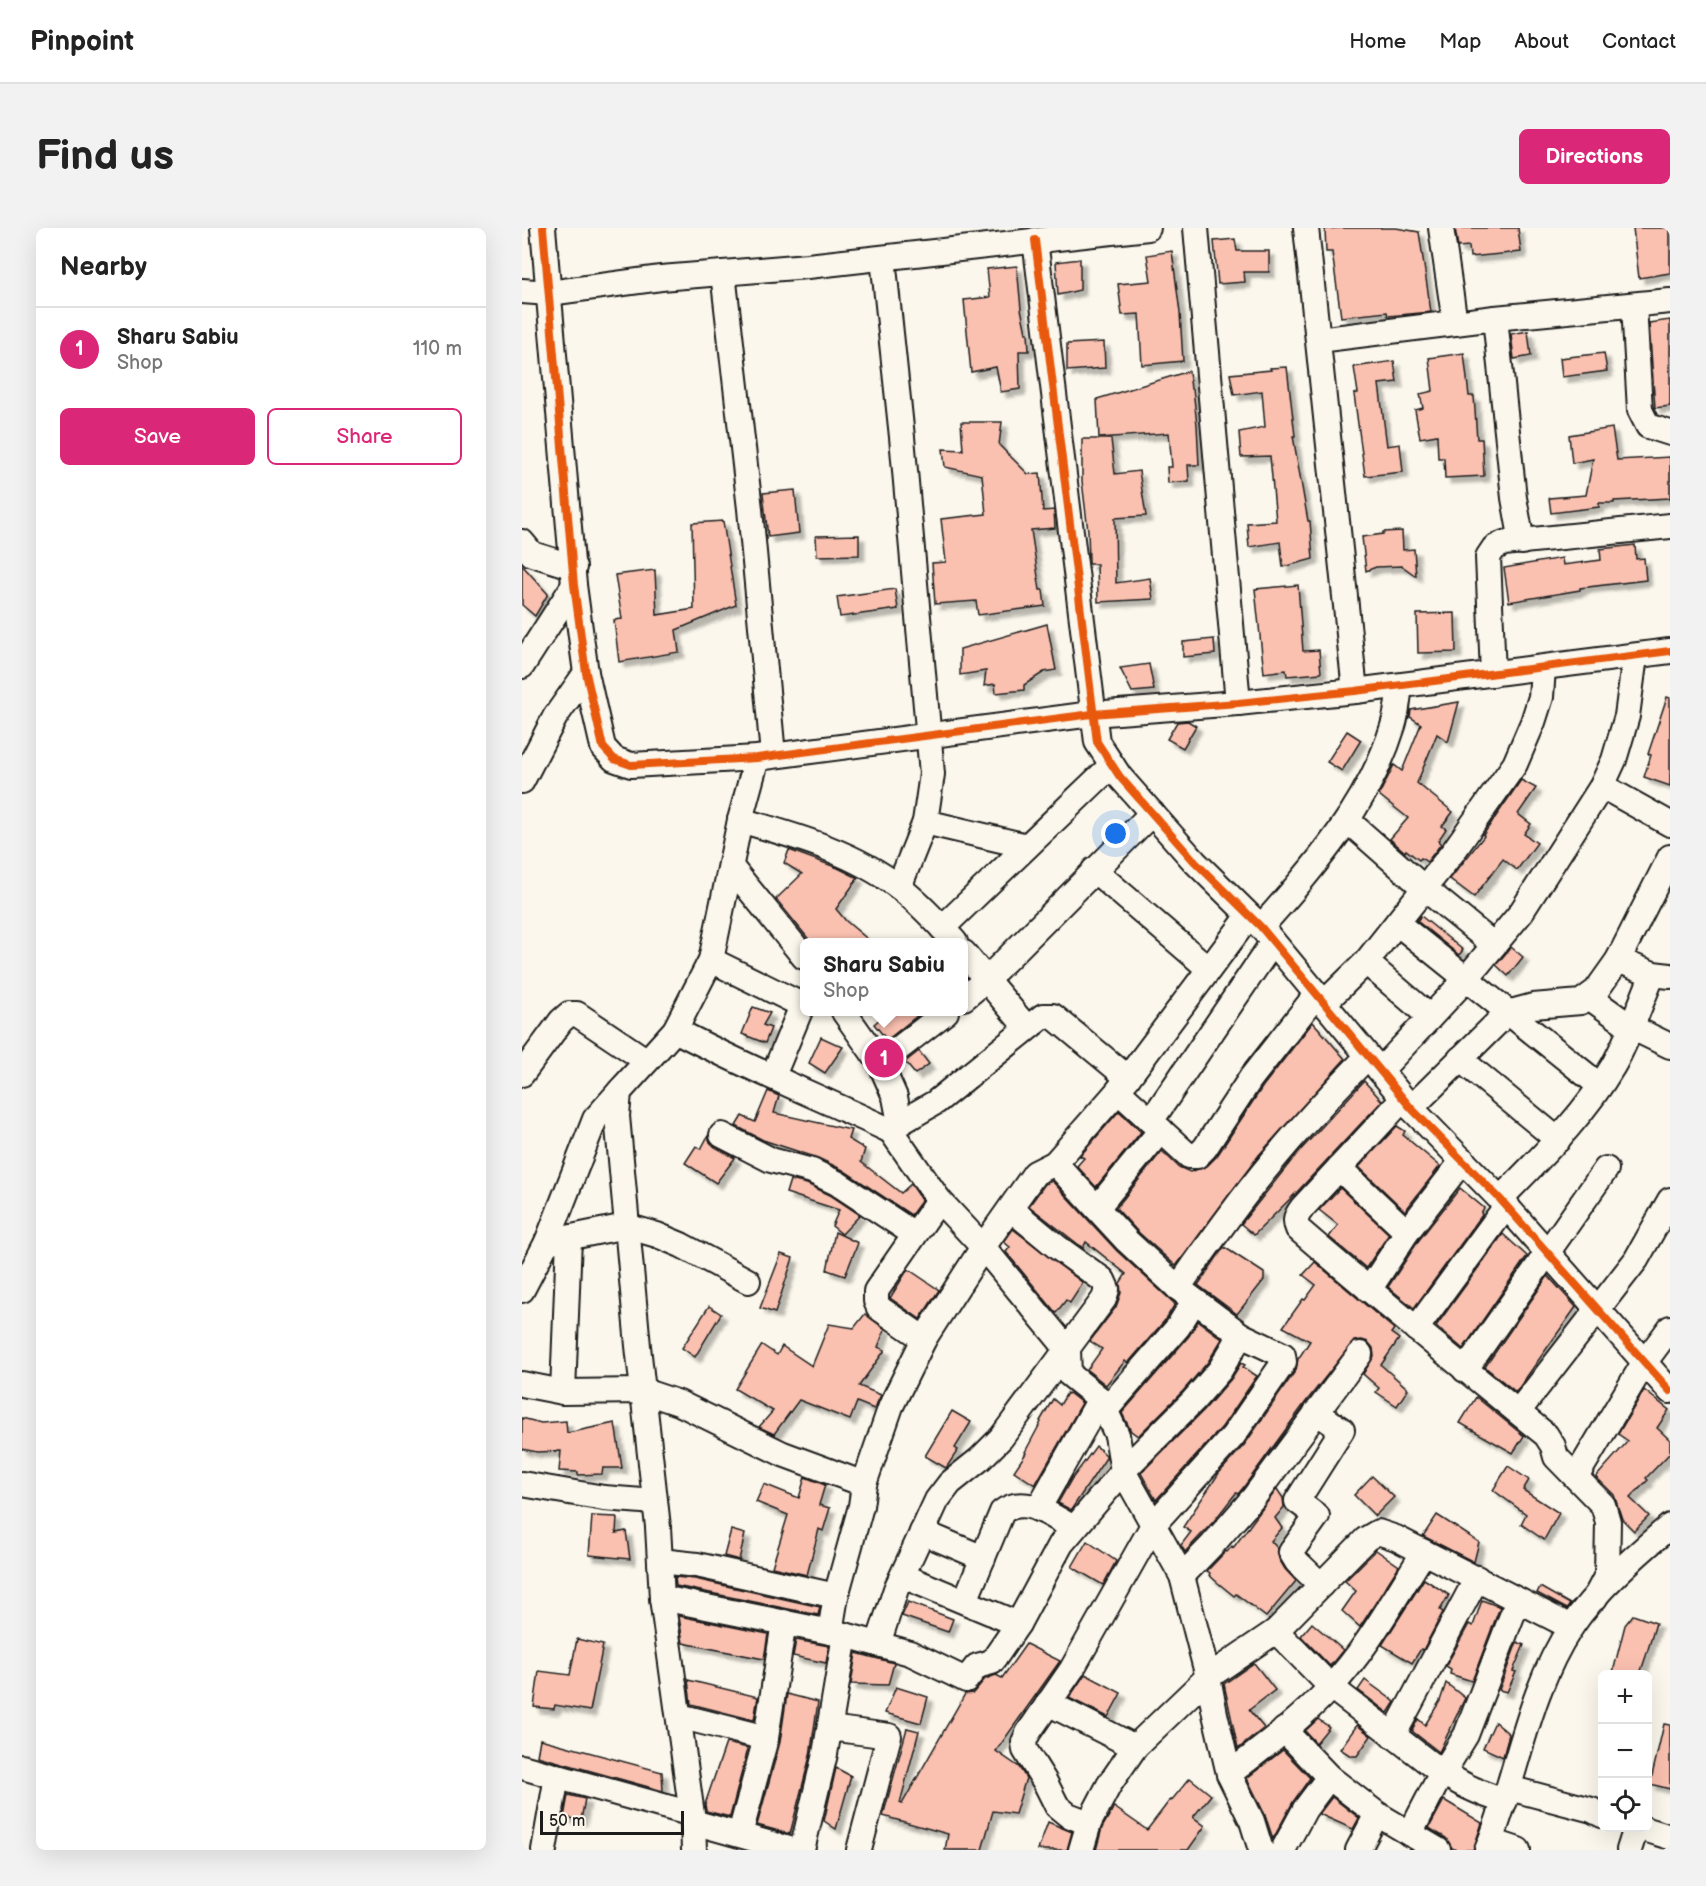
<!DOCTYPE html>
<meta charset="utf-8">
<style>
:root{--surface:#fff;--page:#f2f2f2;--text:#222;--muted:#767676;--line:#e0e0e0;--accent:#db2777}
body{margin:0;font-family:"Balsamiq Sans",sans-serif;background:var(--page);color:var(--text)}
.controls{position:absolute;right:18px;bottom:18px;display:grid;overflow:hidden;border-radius:9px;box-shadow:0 6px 24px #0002}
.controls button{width:54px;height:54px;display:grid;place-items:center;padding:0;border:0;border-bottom:2px solid var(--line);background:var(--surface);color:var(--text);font:30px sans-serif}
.scale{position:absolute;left:18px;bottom:15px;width:144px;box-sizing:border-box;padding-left:6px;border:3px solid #1c1c1c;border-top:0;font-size:16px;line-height:21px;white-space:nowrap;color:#1c1c1c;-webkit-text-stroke:4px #fbf7ec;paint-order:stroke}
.you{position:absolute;left:594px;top:606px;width:21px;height:21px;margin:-15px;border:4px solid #fff;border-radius:50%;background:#1a73e8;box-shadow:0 0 0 9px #1a73e833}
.badge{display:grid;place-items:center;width:39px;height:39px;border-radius:50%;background:var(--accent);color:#fff;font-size:20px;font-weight:700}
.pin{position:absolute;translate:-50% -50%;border:3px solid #fff;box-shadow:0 2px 6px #0006}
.popup{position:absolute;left:278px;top:710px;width:168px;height:78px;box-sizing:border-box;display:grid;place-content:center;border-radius:9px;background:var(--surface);filter:drop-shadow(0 2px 4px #0005);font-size:20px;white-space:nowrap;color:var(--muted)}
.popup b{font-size:22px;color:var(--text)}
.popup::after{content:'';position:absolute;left:50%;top:100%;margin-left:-12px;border:12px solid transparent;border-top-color:var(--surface)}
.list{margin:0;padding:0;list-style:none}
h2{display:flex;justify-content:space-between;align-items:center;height:78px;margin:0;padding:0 24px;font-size:26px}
h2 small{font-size:20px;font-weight:400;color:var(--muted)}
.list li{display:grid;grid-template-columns:39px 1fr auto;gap:18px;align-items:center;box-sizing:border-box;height:84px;padding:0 24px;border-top:2px solid var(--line)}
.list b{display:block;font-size:22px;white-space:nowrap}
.list p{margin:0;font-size:20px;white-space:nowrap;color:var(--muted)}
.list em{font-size:20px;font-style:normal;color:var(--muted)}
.actions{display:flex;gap:12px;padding:18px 24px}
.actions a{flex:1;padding:14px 0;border:2px solid var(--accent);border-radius:9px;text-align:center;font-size:21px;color:var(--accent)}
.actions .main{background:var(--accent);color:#fff}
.icon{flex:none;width:33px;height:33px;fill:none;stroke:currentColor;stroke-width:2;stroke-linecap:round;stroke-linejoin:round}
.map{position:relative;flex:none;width:1148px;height:1622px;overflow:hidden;border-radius:9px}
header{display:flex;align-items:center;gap:36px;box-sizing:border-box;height:84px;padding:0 30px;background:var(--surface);border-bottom:2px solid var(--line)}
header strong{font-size:28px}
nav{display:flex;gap:33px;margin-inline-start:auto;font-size:21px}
.intro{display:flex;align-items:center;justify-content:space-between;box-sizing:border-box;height:144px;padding:0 36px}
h1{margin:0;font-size:42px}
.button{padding:15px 27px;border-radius:9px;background:var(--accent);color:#fff;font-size:21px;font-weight:700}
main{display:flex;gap:36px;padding:0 36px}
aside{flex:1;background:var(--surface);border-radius:9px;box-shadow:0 6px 24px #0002}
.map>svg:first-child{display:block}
</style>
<header>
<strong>Pinpoint</strong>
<nav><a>Home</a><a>Map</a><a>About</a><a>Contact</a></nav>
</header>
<div class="intro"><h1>Find us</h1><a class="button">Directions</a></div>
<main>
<aside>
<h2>Nearby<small></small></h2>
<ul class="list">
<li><span class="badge">1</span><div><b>Sharu Sabiu</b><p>Shop</p></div><em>110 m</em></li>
</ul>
<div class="actions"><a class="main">Save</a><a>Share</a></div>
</aside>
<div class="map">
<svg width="1148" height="1622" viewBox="0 0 1148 1622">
<defs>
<filter id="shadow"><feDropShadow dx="5.5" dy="5.5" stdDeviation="1.5" flood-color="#0004"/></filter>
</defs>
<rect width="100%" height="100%" fill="#fbf7ec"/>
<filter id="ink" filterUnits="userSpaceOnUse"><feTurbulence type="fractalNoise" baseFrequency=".0167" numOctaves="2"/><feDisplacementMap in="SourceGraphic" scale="12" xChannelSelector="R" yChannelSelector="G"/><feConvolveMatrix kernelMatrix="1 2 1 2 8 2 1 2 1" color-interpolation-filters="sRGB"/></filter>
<g filter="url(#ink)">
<g fill="#fac0b0" stroke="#1c1c1c" stroke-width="1.5" filter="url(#shadow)">
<polygon points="819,0 874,0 897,4 909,84 866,88 865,84 819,89 810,24 804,24 803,1"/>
<polygon points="933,0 996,0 999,24 948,29 947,18 936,19"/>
<polygon points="1111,0 1148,0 1148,45 1117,50"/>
<polygon points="713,11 715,23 747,23 747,44 722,44 723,54 696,56 692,13"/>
<polygon points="650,23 658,85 661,133 620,137 617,86 600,87 596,56 629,53 625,27"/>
<polygon points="558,31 558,62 536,67 534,34"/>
<polygon points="495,38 499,81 504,105 506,105 507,123 497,123 498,161 479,164 474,139 449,144 442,72 468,69 465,41"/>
<polygon points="1148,92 1148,178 1133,180 1127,95"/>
<polygon points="1006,103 1009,128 992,131 989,106"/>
<polygon points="582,114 583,140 545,143 545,116"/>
<polygon points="942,125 947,168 952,168 955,211 960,211 962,248 923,250 922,230 916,230 915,207 898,210 893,182 901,180 898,166 911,163 907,130"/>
<polygon points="1082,125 1085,143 1040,149 1038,130"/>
<polygon points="872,133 875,154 857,156 865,218 878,216 881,244 843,248 832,166 836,165 832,139"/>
<polygon points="765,139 773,208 771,208 786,293 788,293 791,331 761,339 758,314 727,319 725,295 754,293 748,228 719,229 717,204 743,199 740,163 712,167 708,146 749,142 748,140"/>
<polygon points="667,143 669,161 671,161 675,197 677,237 666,237 667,253 646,255 645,239 650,239 647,205 577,210 575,171"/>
<polygon points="439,194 480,194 477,217 506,246 518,245 521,283 532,282 533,300 509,302 518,362 521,362 523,378 456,387 454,373 413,376 410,335 424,334 419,291 464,286 460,247 423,239 421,221 441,222"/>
<polygon points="1090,200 1095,232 1148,229 1148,270 1092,273 1092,275 1077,275 1077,279 1029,285 1027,270 1064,267 1071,231 1050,235 1047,207"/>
<polygon points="560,211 589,211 593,246 617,243 624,288 593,290 594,355 628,350 631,371 576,374 575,336 567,336 567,332 566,303 560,253"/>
<polygon points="273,262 277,305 246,309 241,265"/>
<polygon points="201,293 214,377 154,402 157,424 97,434 92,392 100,391 93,347 133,342 135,387 172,381 170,295"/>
<polygon points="880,303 881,322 892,321 894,348 880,338 854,339 844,343 840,309 861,306 861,304"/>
<polygon points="337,307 337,327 295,328 294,308"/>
<polygon points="1113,317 1114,331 1122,330 1124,352 1058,360 1058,362 987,374 982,340 1040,330 1041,337 1079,332 1078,321"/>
<polygon points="0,337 26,366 13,388 0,377"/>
<polygon points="776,357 781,423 797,422 799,445 765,448 764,442 742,445 733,361"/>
<polygon points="373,361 376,381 318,389 315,369"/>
<polygon points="933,385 934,424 896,425 895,386"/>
<polygon points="525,396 534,442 522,444 502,457 502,462 474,465 473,456 462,458 464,443 438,447 438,421"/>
<polygon points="692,411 693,426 661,429 661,414"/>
<polygon points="627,436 632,462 610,464 598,440"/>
<polygon points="1145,469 1148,470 1148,558 1122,549 1129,527 1126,526"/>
<polygon points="937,474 926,514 915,506 895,555 931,584 920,598 924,601 916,613 919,616 905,634 899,630 897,632 884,622 883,624 868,611 886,590 857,567 872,537 880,543 899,496 888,489 889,482"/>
<polygon points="666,493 674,498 661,520 645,511 655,494"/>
<polygon points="825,503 839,512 820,543 805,534"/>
<polygon points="999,552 1014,560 996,586 1009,596 1002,606 1015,615 995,642 981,631 952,669 928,651 962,608 961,607"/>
<polygon points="267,622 316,640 336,650 314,681 324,693 349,714 289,714 254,671 280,646 262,635"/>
<polygon points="899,688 941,722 937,727 895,693"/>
<polygon points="989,719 1001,729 986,748 974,737"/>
<polygon points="231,779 248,785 241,797 249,800 243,815 220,806"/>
<polygon points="367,783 401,783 365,812 352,796"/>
<polygon points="791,794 823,831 737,927 654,1038 615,1003 594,980 640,923 657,939 668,944 685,938 695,928 741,858"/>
<polygon points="299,809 321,819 303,845 287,835"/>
<polygon points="397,823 407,836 393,846 383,834"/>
<polygon points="842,853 860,873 775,964 732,1007 719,996 774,927"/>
<polygon points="246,863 257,868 252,885 329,902 326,911 343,921 339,934 379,965 389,956 400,972 389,987 321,942 296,930 241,912 214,898 220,888 233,894"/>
<polygon points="597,883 619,904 574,959 555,938 562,930 558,928"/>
<polygon points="875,898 883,903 881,907 918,938 883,983 837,939"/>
<polygon points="186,908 188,914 193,919 213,930 194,955 163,935 174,918 179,921"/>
<polygon points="268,952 285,956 308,967 338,987 320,1006 310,998 317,982 264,965"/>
<polygon points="530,953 595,1023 653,1076 644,1091 606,1135 603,1133 584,1157 565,1142 580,1121 568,1113 594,1079 599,1065 598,1055 604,1046 564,1014 561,1020 507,978 523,956"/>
<polygon points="818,960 867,1006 844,1040 807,1009 816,997 797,982"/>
<polygon points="938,960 962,980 959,985 960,987 892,1080 866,1059 897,1012"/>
<polygon points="491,1001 561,1055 548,1075 544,1072 534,1085 484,1024 488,1019 482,1014"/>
<polygon points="313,1004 336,1015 323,1048 305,1042"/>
<polygon points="981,1006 1005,1028 941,1121 914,1098"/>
<polygon points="702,1019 742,1045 742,1052 715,1086 676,1057"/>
<polygon points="259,1026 271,1030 253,1085 238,1080"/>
<polygon points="793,1034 872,1101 869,1105 877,1111 859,1137 886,1161 875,1178 854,1164 857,1160 841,1146 852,1128 851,1120 846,1114 840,1112 832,1113 783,1175 721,1260 716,1266 714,1265 692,1293 663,1324 659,1317 669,1304 661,1299 697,1245 723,1216 774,1142 776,1131 788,1113 761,1099 781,1071 783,1072 794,1057 781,1047"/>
<polygon points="386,1041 417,1062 398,1091 368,1070"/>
<polygon points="1026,1048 1054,1079 994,1164 963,1139"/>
<polygon points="187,1078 199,1086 173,1129 160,1120"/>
<polygon points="343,1086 363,1101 356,1119 363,1122 337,1158 359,1167 352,1181 335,1174 328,1192 277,1172 252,1206 237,1199 251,1183 213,1161 240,1117 255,1127 260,1118 290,1138 307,1096 332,1100"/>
<polygon points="676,1093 700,1111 686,1134 661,1163 616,1208 609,1203 600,1185 667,1108"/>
<polygon points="719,1135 723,1137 721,1139 735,1148 700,1199 634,1272 619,1245 682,1182 709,1151"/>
<polygon points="1122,1162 1147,1182 1135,1200 1148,1212 1148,1225 1124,1250 1126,1252 1108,1270 1127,1288 1112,1303 1100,1291 1092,1267 1074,1249 1106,1213 1096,1206"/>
<polygon points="545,1165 546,1166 547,1165 560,1175 513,1257 492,1243 504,1225 503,1224 519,1194 518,1193 531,1171 538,1177"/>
<polygon points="954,1169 1002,1208 991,1225 938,1195"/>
<polygon points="430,1183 449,1194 433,1220 436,1222 424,1240 403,1228"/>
<polygon points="0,1190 19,1195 44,1193 45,1205 93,1195 100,1240 81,1240 80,1246 56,1247 56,1244 37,1243 39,1223 15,1224 0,1221"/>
<polygon points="574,1218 584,1227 584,1230 549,1282 536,1275 549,1252"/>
<polygon points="986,1238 1007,1252 1001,1262 1037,1285 1022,1312 999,1296 1004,1286 971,1262"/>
<polygon points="850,1248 872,1269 853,1288 832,1267"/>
<polygon points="283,1249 303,1257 297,1277 308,1280 301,1303 297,1301 285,1347 250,1339 266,1287 234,1274 242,1256 277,1270"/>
<polygon points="755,1261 761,1270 762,1279 753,1290 760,1300 749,1313 756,1321 757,1331 763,1341 774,1353 744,1389 714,1366 712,1368 696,1355 687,1347 688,1345 685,1343 704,1323 705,1324 710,1318 711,1320"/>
<polygon points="915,1287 957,1314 952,1334 901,1308"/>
<polygon points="70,1288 95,1289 94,1305 104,1303 108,1331 67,1327"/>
<polygon points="209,1302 223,1306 217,1332 202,1328"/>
<polygon points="565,1313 594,1333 581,1357 550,1339"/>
<polygon points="854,1322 877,1338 838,1399 820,1383 834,1363 823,1353"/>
<polygon points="153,1349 173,1351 298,1379 296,1387 154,1358"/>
<polygon points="902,1351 927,1367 918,1382 921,1384 901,1422 899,1421 890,1435 860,1417"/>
<polygon points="1018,1359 1048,1376 1045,1381 1015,1365"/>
<polygon points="960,1372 978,1379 950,1453 928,1446 929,1441 924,1438 947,1396 951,1398"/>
<polygon points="386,1374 431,1391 426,1404 380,1388"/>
<polygon points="1111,1387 1134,1395 1124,1428 1118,1446 1091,1444 1103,1397"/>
<polygon points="157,1388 246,1406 242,1431 161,1415"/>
<polygon points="790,1395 821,1422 808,1438 779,1408"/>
<polygon points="55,1411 81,1417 68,1483 33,1477 32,1481 12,1479 17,1443 48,1447"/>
<polygon points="274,1412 307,1418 304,1435 271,1428"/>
<polygon points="995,1414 1002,1417 991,1443 994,1444 985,1464 977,1462"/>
<polygon points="504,1416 538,1433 474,1523 497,1539 504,1550 493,1586 471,1583 460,1622 423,1622 426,1606 361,1588 385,1500 397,1503 378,1575 380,1576 443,1466 451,1465 463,1451 474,1447 480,1450"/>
<polygon points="334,1425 372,1435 366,1457 329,1456"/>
<polygon points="732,1435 753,1462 727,1482 742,1500 716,1521 702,1456"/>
<polygon points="563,1446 599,1465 586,1489 547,1470"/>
<polygon points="166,1452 236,1469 232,1492 169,1476"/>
<polygon points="843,1452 873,1474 866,1485 836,1462"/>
<polygon points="924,1455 943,1470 917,1524 890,1503 896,1491 903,1497 918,1473"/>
<polygon points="374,1459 406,1469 399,1495 363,1485"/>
<polygon points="265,1466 296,1474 288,1528 268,1606 235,1597 258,1514"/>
<polygon points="796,1491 807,1499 794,1515 783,1503"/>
<polygon points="973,1494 987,1506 981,1529 961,1520"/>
<polygon points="1142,1496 1148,1497 1148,1561 1128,1556"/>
<polygon points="835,1497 849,1508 835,1528 829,1528 818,1521"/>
<polygon points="18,1511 140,1544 141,1563 15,1528"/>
<polygon points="204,1515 226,1520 208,1589 184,1583 183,1576"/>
<polygon points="761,1522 788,1550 771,1574 751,1611 743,1587 725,1550"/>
<polygon points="314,1540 329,1548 314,1601 302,1593"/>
<polygon points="668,1550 689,1567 671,1589 683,1598 666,1622 574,1622 580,1600 592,1579 625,1602 648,1572 649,1573"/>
<polygon points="46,1567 63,1571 59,1592 42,1589"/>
<polygon points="810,1569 837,1590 831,1601 797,1586"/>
<polygon points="922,1572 960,1595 951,1622 934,1622 930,1620 924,1610 907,1600"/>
<polygon points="526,1594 550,1604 545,1622 516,1622"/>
</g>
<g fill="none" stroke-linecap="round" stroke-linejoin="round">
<g stroke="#1c1c1c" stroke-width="28">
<g id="minor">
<polyline points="21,0 52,357 64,445 81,519 92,531 109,537 235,530 570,486 716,475 833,463 1148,423"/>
<polyline points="674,0 716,475"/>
<polyline points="784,0 833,463"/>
<polyline points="919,0 933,95"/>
<polyline points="513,12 575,514 598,549 673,634 739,699 889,880 978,971 1148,1163"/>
<polyline points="361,30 380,209 410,546 403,594 377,659"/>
<polyline points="201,45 228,281 251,527"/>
<polyline points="0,63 27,65 139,50 286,38 626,0"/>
<polyline points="1112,77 1118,182 1126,198 1148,205"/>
<polyline points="973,90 992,270 1000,314"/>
<polyline points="796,112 973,90 1148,73"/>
<polyline points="0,314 10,326 52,339"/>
<polyline points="0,438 52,357"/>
<polyline points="971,446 966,329 972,320 982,315 1148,298"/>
<polyline points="0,553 33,489 64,445"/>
<polyline points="1080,558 1148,596"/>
<path d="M 218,592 C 273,608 332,624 378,660 C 397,675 416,695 433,714"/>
<polyline points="826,593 902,660 972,717"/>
<polyline points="403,594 505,618"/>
<polyline points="209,639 282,729"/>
<polyline points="572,642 687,741"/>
<polyline points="875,695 1078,858"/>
<path d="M 739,699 C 792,639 847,577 871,498 C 875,486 876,471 878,458"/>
<polyline points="420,700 590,537"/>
<polyline points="442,725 505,800"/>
<polyline points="189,732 280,777"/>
<polyline points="1096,732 1131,746 1148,748"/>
<polyline points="844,734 908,789"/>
<polyline points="1067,769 1109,799 1148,818"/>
<polyline points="442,770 465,751 630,585"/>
<polyline points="801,776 844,734 931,624 993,536 1011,494 1019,469 1021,440"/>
<path d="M 153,802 C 223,839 297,869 369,903 L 378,895 L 373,869 L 358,835 L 322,784"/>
<polyline points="938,831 1036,912"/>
<polyline points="358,835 424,784"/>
<polyline points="858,843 944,751 998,686 1080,558 1092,532 1105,488 1113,428"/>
<polyline points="0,846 39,793 47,786 55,786 125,833"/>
<polyline points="251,848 282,773"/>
<polyline points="596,863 667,928 675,928 683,920 729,850 794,767"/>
<path d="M 881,871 L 780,980 C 774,988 772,992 776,1001 C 857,1071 940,1139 1024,1207 L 1031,1218 L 1034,1229 L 1081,1277 L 1086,1294 L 1085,1347 L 1073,1370"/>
<polyline points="889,880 985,785 1011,778 1059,774 1074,763 1096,732 1148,629"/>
<polyline points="629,893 751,714"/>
<polyline points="378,895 414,874 521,788 531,788 606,850"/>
<polyline points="369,903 417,972 461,1019 546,1122 547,1146 578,1171 595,1207 601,1243 660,1348 686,1449 693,1486 707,1546 730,1593 739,1622"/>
<polyline points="200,907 249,932 290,943 315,955 392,1006"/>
<polyline points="533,935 605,1013 656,1060 719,1107 761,1127 762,1134 711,1208 631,1297 550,1441 506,1505 502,1514 503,1522 523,1554 535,1578 546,1587 567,1595"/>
<polyline points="817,940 885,1004"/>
<path d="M 978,971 C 1019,929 1061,889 1091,838 C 1107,810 1118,776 1131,746"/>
<polyline points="575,980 639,902"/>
<polyline points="25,1014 104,998 135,1007 159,1017 226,1053"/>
<path d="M 656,1060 C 676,1031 697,1002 718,974 C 757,922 800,875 845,829"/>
<polyline points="0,1062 25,1014 73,891 97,864"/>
<polyline points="847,1062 885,1004 941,932"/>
<polyline points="894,1101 985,977"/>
<polyline points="402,1111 357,1080 354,1073 354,1063 417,972"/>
<polyline points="943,1142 1084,941"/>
<polyline points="0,1156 41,1164 121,1163 157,1175 261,1226 342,1256"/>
<polyline points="41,1164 47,1010"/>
<polyline points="583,1183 656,1099 672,1073"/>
<polyline points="794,1184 820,1202 775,1273 795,1288 769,1324 775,1334 799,1357"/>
<polyline points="996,1184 1114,1032 1148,972"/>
<polyline points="1054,1249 1122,1135 1148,1100"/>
<polyline points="0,1256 82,1270 133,1274"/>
<polyline points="516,1281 578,1171"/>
<polyline points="400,1304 461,1330"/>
<polyline points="138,1333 175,1337 314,1368"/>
<polyline points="381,1348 496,1396"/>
<polyline points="660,1348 691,1316 732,1269 838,1126"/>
<polyline points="140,1370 323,1407 388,1425 444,1452 455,1438 470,1434 496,1396 539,1316 601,1243 671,1173 698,1142 719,1107"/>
<path d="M 443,1373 L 480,1284 C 503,1266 530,1288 551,1300"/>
<path d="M 754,1403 L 809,1459 L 911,1538 C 932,1553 958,1566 983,1573"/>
<polyline points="308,1404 314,1368 339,1278 342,1256 369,1178 402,1111 461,1019 513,945 533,935 596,863 727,688"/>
<polyline points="356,1416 374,1361 415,1272 428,1255 458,1231 479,1210 582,1071 585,1061 581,1052 535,1019 489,981"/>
<polyline points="526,1475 613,1519"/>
<polyline points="157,1488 244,1510"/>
<polyline points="308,1500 367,1508 337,1622"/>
<polyline points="762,1502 807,1549 855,1586 916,1622"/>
<polyline points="871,1508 955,1350"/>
<polyline points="0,1539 170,1586"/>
<path d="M 707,1546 C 742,1519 778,1492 808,1460 C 846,1420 873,1369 902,1324"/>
<polyline points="987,1560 1070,1582 1080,1587"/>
<polyline points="171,1594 271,1622"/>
<polyline points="1119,1600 1148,1609"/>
<polyline points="218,1606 244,1510 262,1394"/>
<polyline points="888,1606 914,1556 944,1507 996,1372"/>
<polyline points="969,1613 996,1622"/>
<polyline points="22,1622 35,1548"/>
<polyline points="172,1622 171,1594 140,1370 136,1299 116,1118 95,888 97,864 153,802 189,732 218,592 235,530"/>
<polyline points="280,1622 303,1526 323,1407"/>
<polyline points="559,1622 567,1595 587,1557 613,1519 686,1449 754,1403 844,1311 856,1304 874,1310 1049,1399"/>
<polyline points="761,1622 783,1581 807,1549"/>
<polyline points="836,1622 855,1586"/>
<path d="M 965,1622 C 995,1549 1005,1465 1049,1399 C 1074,1362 1114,1327 1148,1298"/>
<polyline points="1107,1622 1114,1600"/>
</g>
</g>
<use href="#minor" stroke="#fbf7ec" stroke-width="24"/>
<g stroke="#fbf7ec" stroke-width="11">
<g id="cycleway">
<polyline points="21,0 52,357 64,445 81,519 92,531 109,537 235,530 570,486 716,475 833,463 1148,423"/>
<polyline points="513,12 575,514 598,549 673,634 739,699 889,880 978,971 1148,1163"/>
</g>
</g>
<use href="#cycleway" stroke="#e8590c" stroke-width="8"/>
</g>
</g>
</svg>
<div class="controls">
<button>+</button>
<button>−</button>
<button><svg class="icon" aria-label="locate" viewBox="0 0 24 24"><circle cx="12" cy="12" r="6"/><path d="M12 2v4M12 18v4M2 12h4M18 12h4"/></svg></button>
</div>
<div class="scale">50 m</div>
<div class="you"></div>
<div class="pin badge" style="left:362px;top:830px">1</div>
<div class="popup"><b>Sharu Sabiu</b>Shop</div>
</div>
</main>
